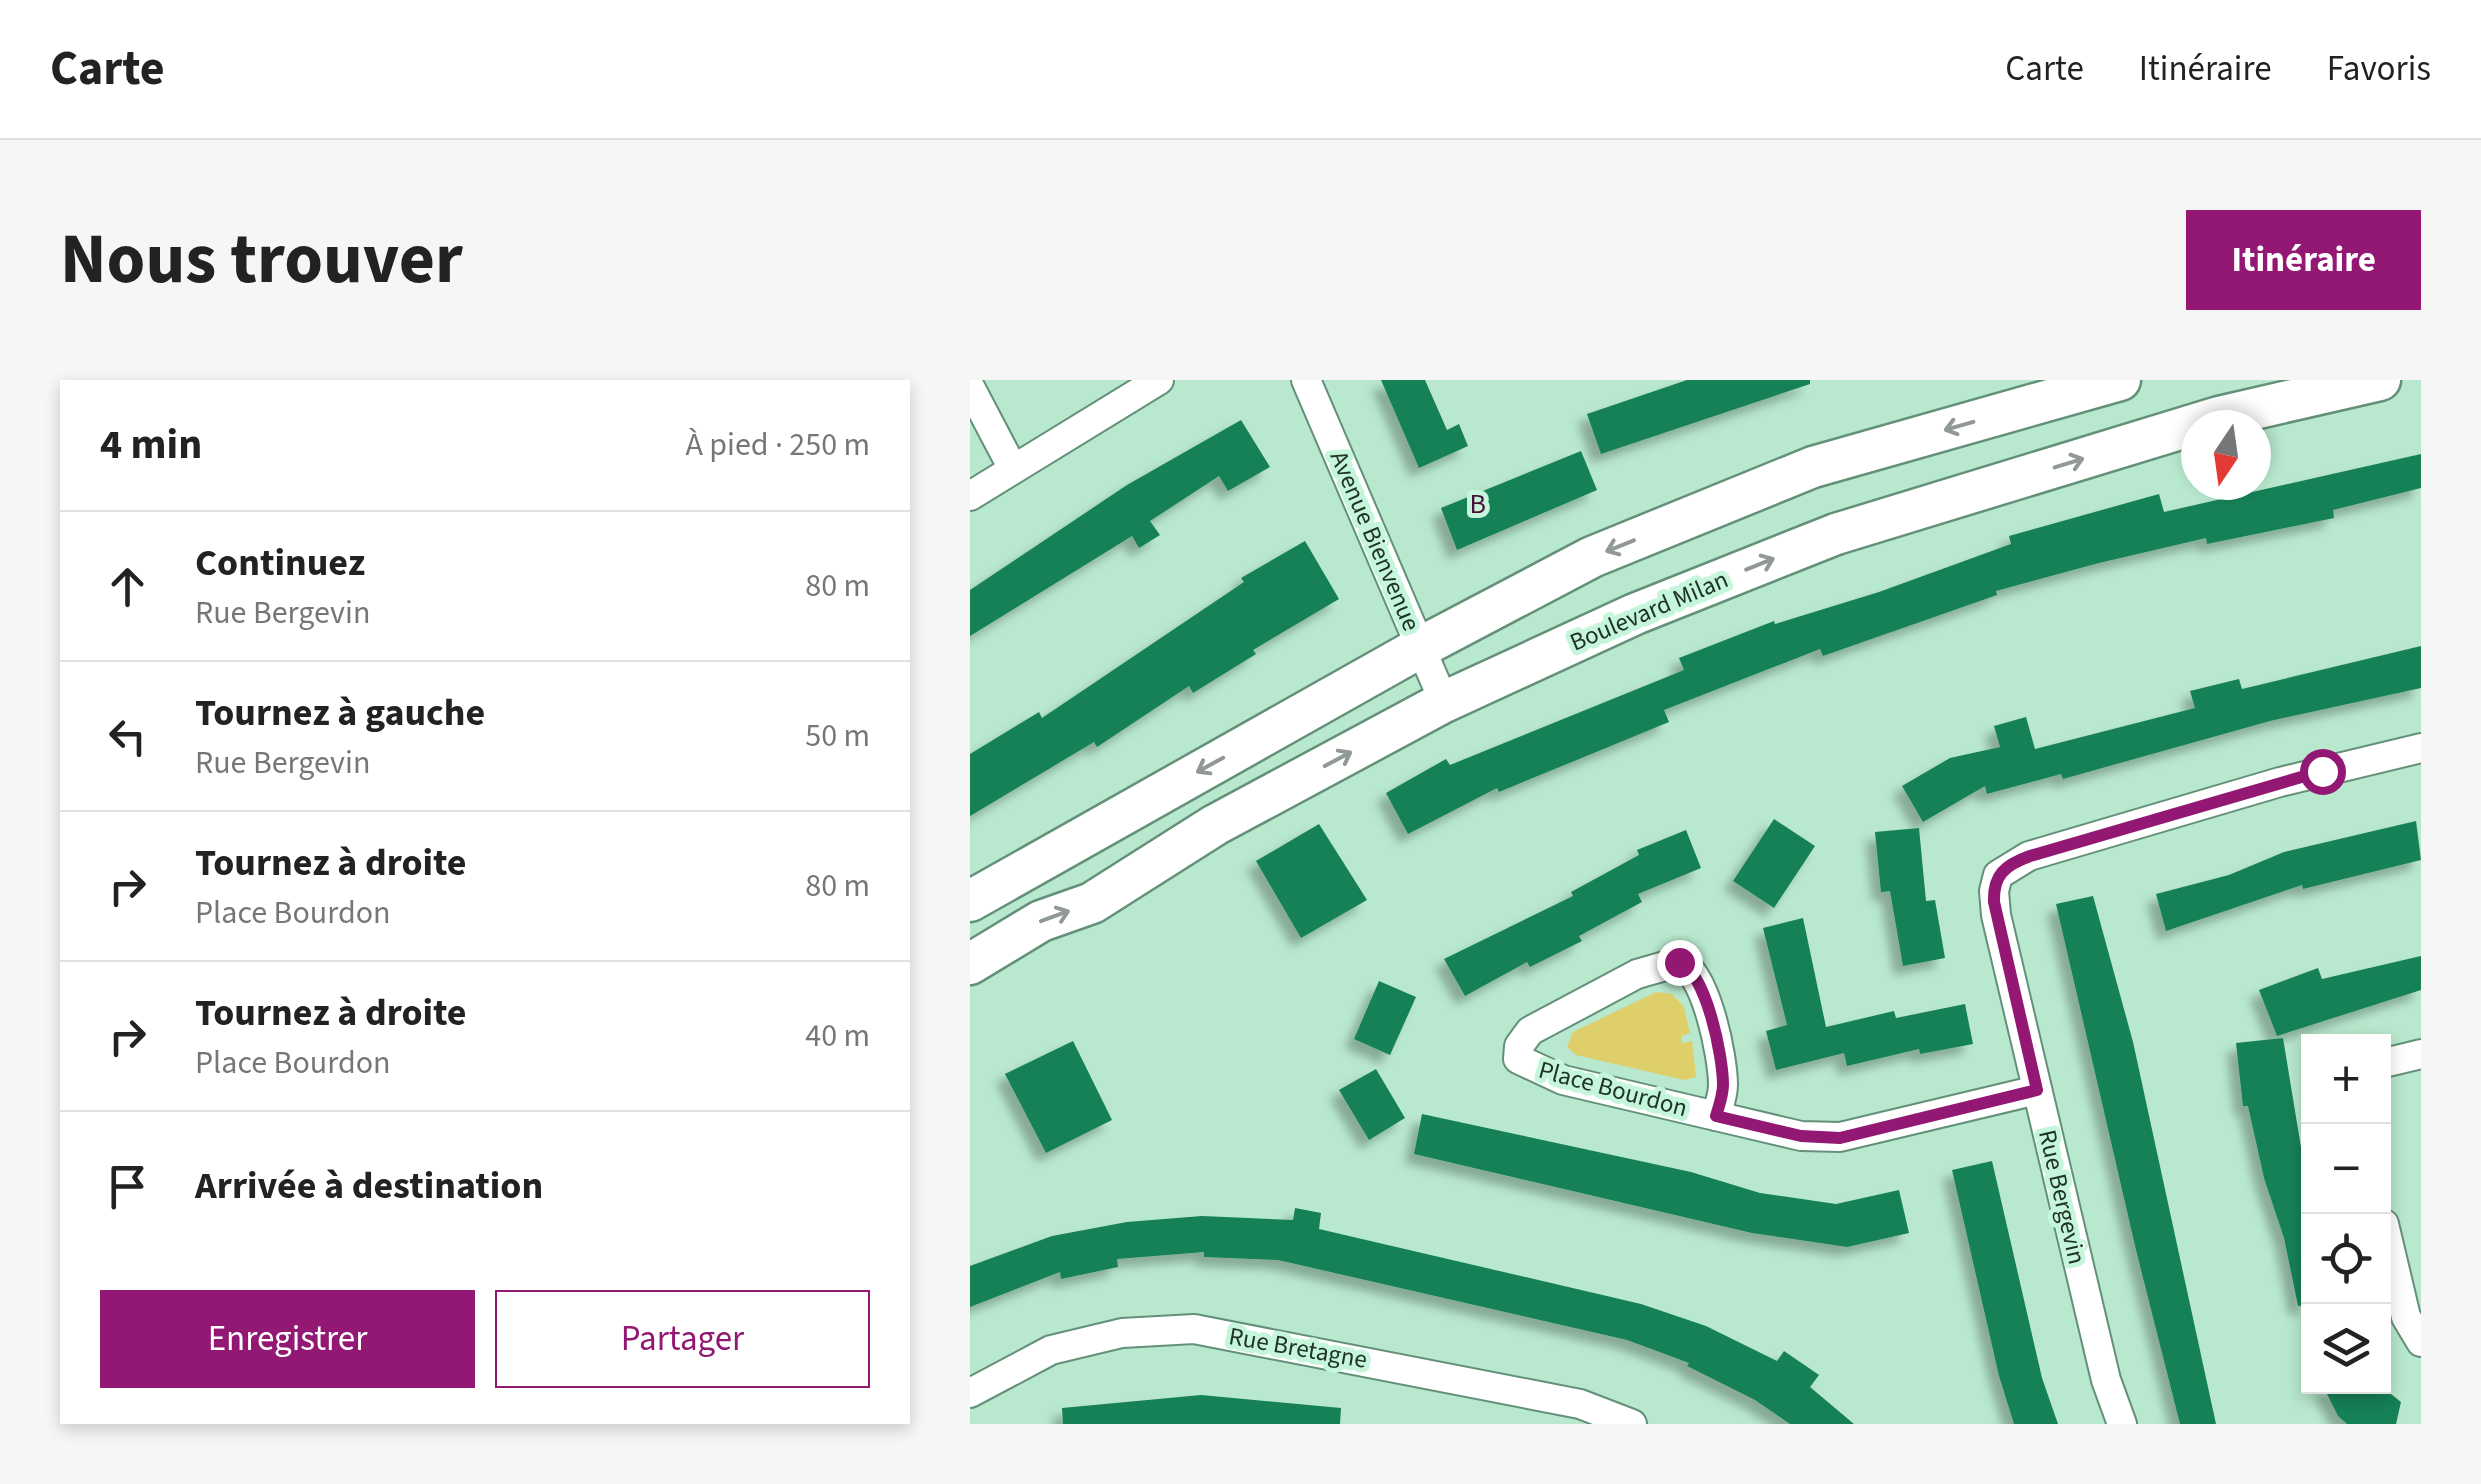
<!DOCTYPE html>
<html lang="fr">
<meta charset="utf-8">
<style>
:root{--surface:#fff;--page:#f6f6f6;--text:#222;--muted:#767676;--line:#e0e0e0;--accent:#921874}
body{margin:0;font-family:"Source Sans 3",sans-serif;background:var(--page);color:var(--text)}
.controls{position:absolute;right:30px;bottom:30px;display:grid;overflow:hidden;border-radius:0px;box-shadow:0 5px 15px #0003}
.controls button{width:90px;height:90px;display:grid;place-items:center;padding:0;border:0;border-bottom:2px solid var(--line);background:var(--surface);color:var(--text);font:50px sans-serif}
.compass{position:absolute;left:1211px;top:30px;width:90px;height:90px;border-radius:50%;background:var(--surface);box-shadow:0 5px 15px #0003;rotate:193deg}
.stop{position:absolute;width:30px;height:30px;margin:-22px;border:8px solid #921874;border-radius:50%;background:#fff}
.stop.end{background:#921874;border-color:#fff;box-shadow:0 2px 10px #0008}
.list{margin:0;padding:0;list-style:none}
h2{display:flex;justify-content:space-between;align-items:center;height:130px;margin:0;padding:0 40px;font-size:42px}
h2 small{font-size:32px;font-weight:400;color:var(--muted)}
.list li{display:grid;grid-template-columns:65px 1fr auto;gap:30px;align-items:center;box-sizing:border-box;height:150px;padding:0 40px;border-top:2px solid var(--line)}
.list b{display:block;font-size:38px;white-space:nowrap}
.list p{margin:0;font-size:32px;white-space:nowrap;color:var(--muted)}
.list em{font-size:32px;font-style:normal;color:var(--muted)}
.actions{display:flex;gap:20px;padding:30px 40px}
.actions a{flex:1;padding:22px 0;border:2px solid var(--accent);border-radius:0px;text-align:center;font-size:35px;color:var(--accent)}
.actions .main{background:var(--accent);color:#fff}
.icon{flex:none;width:55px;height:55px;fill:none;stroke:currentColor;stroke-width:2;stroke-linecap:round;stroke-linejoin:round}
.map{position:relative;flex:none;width:1451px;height:1044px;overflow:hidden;border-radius:0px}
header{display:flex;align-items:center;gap:60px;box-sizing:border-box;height:140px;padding:0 50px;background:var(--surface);border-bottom:2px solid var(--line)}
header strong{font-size:48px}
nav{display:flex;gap:55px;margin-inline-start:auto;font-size:35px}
.intro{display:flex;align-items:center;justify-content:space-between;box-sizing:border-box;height:240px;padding:0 60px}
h1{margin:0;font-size:70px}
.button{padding:25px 45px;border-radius:0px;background:var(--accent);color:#fff;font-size:35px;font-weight:700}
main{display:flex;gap:60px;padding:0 60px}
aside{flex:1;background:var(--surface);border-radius:0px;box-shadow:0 5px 15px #0003}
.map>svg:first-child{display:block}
</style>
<header>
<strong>Carte</strong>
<nav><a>Carte</a><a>Itinéraire</a><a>Favoris</a></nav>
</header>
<div class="intro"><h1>Nous trouver</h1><a class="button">Itinéraire</a></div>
<main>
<aside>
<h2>4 min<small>À pied · 250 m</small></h2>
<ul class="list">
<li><svg class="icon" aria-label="ahead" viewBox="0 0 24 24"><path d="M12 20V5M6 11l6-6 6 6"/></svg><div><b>Continuez</b><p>Rue Bergevin</p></div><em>80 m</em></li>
<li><svg class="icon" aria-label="left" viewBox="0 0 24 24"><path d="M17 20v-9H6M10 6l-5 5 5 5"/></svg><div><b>Tournez à gauche</b><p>Rue Bergevin</p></div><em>50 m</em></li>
<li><svg class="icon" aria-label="right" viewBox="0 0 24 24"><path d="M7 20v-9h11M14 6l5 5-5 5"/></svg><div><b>Tournez à droite</b><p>Place Bourdon</p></div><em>80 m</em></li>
<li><svg class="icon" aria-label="right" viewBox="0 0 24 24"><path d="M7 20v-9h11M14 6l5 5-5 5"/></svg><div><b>Tournez à droite</b><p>Place Bourdon</p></div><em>40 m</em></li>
<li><svg class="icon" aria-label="arrive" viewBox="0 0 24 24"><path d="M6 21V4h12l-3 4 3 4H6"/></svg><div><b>Arrivée à destination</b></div></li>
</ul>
<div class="actions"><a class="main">Enregistrer</a><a>Partager</a></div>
</aside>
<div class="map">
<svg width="1451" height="1044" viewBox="0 0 1451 1044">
<defs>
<filter id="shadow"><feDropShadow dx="-9" dy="9" stdDeviation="5" flood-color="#0004"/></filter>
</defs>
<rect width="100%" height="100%" fill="#b8e8cd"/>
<polygon fill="#dfcf6a" points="686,612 702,614 714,627 720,653 711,656 712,663 722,661 726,697 714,700 606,675 597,667 603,652"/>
<g fill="#198056" filter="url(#shadow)">
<polygon points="411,0 455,0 477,50 489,44 498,66 449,88"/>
<polygon points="717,0 840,0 840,4 631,74 617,34"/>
<polygon points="271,40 300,87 258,111 249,96 180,141 190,155 169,168 162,156 0,256 0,210 157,105"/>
<polygon points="611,71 627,110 487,170 471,128"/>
<polygon points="1451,74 1451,108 1363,130 1364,138 1237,164 1236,158 1129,183 1026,211 1027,215 853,276 850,269 694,330 699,342 529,412 527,408 438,454 416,413 476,379 480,385 714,290 709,278 804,241 805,244 909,212 1041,164 1039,156 1189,114 1194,132"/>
<polygon points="335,161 369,219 283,270 286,274 223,313 219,306 127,367 124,362 0,436 0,374 69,332 72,338 274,202 271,198"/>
<polygon points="1451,266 1451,308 1300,341 1093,399 1091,394 1017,414 1015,406 953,442 932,406 980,378 1030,367 1024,346 1056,337 1065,369 1225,328 1220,311 1269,299 1272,309"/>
<polygon points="804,439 845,466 804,528 763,501"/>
<polygon points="1446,441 1451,480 1333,509 1332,505 1196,551 1186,514 1259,495 1314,472"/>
<polygon points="349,444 397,520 331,558 286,481"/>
<polygon points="949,448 956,521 965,520 975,578 933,586 920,511 911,512 905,452"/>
<polygon points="716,450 731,488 668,514 672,522 609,556 612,561 560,587 557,582 495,616 474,579 603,516 601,512 669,475 667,470"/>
<polygon points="1123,516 1163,662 1246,1044 1210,1044 1166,870 1086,524"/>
<polygon points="833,538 856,647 924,631 926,638 995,624 1003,664 950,674 949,669 877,686 874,673 806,690 796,651 817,645 793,548"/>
<polygon points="1451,576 1451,610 1307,656 1289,610 1348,588 1352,599"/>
<polygon points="409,601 446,617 420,675 384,659"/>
<polygon points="1313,658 1338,810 1338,925 1328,926 1314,858 1294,798 1278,726 1273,726 1266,663"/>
<polygon points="103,661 142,740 76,773 35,694"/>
<polygon points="406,689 435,738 399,760 369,710"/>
<polygon points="452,734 721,792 790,813 866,824 929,810 939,853 877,867 782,853 444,774"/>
<polygon points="1022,781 1072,998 1088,1044 1044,1044 1029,996 982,790"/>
<polygon points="325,828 351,833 349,849 671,924 736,946 807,981 814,971 849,995 840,1007 884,1044 820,1044 785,1020 717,986 719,983 657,960 308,880 234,877 234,872 147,879 148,887 91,899 90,892 0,927 0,886 82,856 157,842 232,836 323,840"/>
<polygon points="1353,1006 1411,1006 1431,1022 1426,1044 1377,1044 1368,1036"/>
<polygon points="231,1015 371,1028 370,1044 93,1044 92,1028"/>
</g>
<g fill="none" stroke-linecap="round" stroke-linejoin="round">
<g stroke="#639078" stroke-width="32">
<g id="street">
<polyline points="336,0 474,322"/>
<polyline points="0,7 43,89"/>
<polyline points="0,116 189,0"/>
<path d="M 709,582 C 736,591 753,677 753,705 C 753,715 749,726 746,736 L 593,700 L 548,679 L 549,666 L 560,651 L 667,594 Z"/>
<polyline points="1414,683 1451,674"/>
<polyline points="746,736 831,756 870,757 1067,710"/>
<polyline points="1414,844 1436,937 1451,962"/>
<polyline points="0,1013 81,970 152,953 224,949 610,1024 662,1044"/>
<polyline points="1152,1044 1136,1000 1026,535 1024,511 1028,495 1059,476 1310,402 1451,368"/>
</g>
</g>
<g stroke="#639078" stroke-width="45">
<g id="secondary">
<polyline points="0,521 451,267 622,177 843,87 1150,0"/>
<polyline points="0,584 71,541 122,523 245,445 474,322 665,234 866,154 1249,37 1410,0"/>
</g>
</g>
<use href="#street" stroke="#fff" stroke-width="28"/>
<use href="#secondary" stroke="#fff" stroke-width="40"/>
</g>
<defs><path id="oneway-shaft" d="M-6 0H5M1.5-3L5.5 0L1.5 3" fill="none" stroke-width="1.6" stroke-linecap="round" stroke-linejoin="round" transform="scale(2.5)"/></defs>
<g stroke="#909994">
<use href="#oneway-shaft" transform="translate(989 46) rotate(164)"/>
<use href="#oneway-shaft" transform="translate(1099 83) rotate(-17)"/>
<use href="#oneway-shaft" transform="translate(650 166) rotate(158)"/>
<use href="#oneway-shaft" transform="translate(790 184) rotate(-22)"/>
<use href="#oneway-shaft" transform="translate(368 379) rotate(-28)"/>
<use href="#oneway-shaft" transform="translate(240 385) rotate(151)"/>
<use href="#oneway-shaft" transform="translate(85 536) rotate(-20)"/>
</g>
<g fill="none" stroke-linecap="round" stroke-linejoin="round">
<path stroke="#921874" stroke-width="12" d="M 709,582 C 736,592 753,676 753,705 C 753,715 749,726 746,736 L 831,756 L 870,758 L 1067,710 L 1024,522 C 1023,495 1035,485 1060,476 L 1352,391"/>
</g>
<g text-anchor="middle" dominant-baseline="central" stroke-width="10" stroke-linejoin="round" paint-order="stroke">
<g font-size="25" fill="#203329" stroke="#c5f5da">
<text transform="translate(405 161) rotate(67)">Avenue Bienvenue</text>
<text transform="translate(679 231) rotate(-23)">Boulevard Milan</text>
<text transform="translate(643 709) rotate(15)">Place Bourdon</text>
<text transform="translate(1092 817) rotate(77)">Rue Bergevin</text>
<text transform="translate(328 968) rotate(10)">Rue Bretagne</text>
</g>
<g font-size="28" letter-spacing="2.5" fill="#480f39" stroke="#c5f5da">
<text x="509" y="124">B</text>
</g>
</g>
</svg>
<div class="controls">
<button>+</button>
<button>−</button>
<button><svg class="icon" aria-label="locate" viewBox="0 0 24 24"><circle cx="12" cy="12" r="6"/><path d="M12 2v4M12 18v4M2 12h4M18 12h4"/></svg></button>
<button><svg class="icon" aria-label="layers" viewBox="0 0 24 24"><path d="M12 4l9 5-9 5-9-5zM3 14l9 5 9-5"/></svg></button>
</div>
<svg class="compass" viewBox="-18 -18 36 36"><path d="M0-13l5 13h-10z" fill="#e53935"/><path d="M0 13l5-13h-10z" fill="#767676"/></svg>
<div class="stop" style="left:1352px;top:391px"></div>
<div class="stop end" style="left:709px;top:582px"></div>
</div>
</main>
